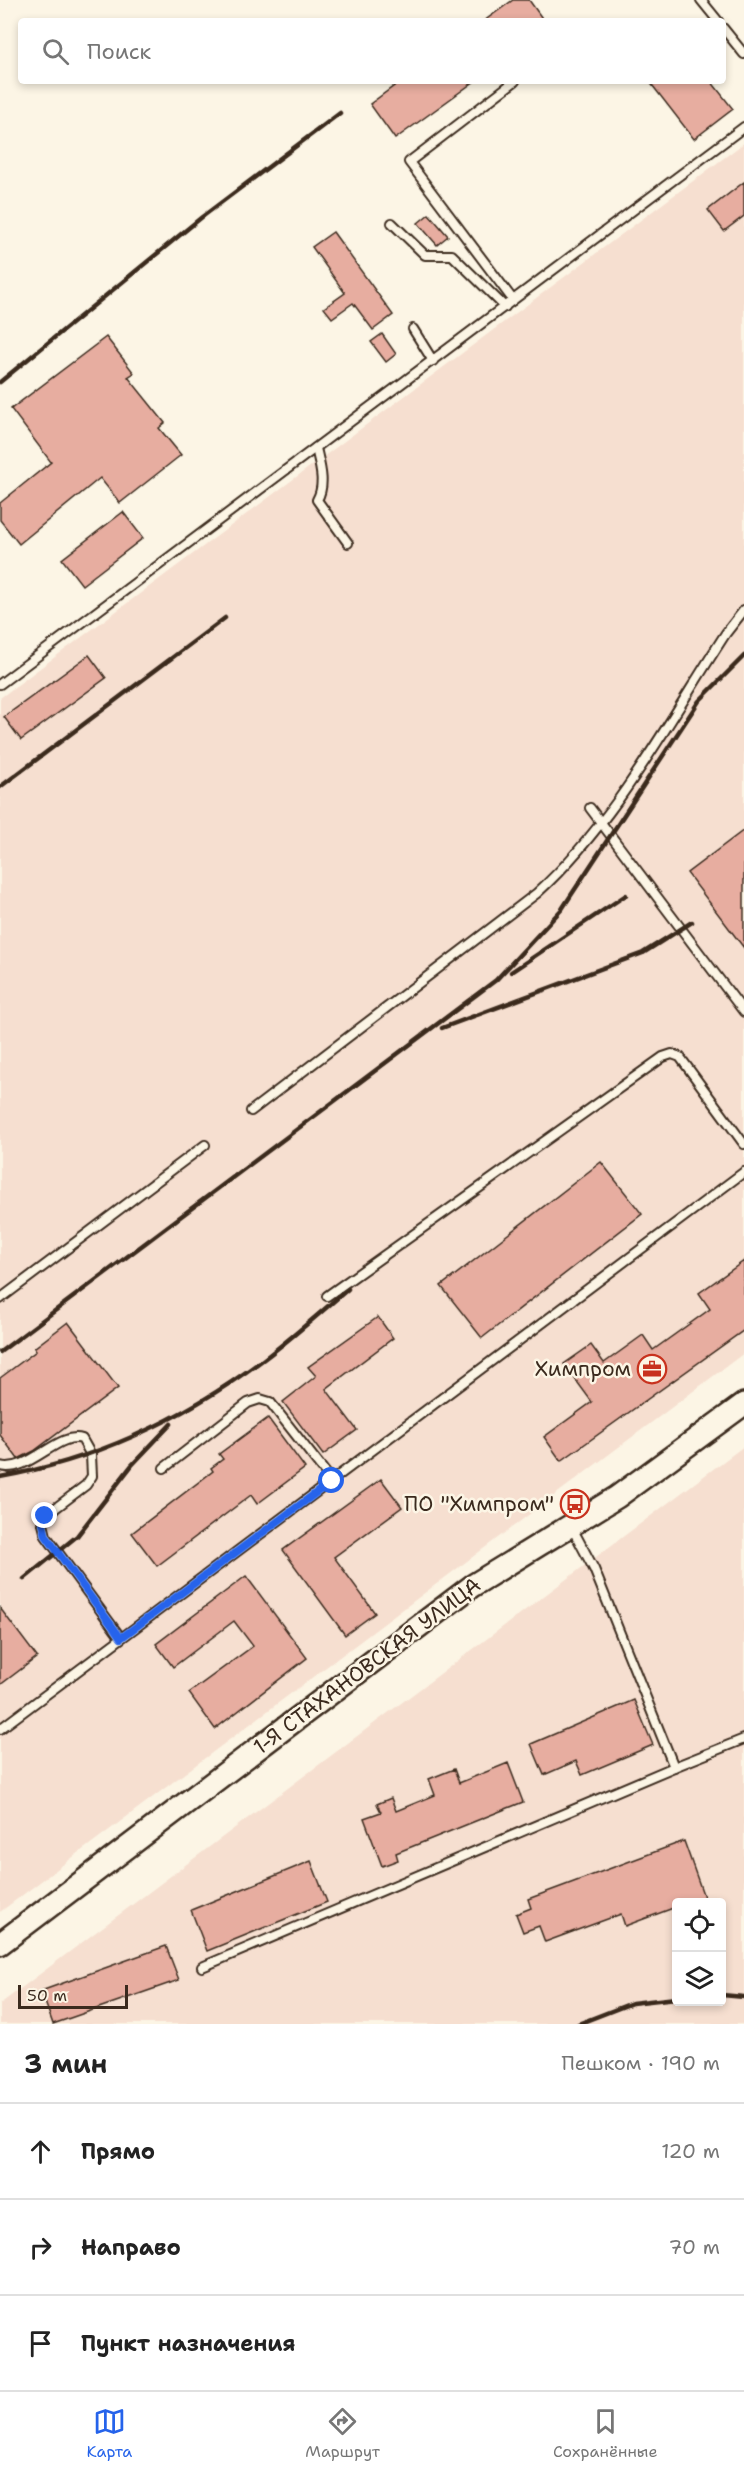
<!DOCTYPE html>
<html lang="ru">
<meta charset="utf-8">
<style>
:root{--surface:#fff;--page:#f6f6f6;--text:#222;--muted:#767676;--line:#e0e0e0;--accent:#2563eb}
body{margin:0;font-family:"Shantell Sans",sans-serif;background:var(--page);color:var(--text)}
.controls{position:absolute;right:18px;bottom:18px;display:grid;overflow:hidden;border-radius:6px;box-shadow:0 3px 9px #0003}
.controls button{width:54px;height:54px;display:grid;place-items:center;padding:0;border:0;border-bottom:2px solid var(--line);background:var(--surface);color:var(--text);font:30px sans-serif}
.scale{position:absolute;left:18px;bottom:15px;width:110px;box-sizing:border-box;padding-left:6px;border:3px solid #3b2a1e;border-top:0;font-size:16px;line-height:21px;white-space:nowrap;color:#3b2a1e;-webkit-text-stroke:4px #fcf5e5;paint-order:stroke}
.stop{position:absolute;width:18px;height:18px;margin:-14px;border:4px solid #2563eb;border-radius:50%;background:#fff}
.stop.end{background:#2563eb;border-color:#fff;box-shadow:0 2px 6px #0008}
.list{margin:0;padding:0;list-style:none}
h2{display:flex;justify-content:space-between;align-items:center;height:78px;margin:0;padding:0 24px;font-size:26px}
h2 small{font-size:20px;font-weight:400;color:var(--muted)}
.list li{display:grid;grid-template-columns:39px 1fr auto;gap:18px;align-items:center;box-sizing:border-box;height:96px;padding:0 24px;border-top:2px solid var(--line)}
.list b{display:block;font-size:22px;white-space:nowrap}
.list em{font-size:20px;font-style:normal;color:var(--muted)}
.icon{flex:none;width:33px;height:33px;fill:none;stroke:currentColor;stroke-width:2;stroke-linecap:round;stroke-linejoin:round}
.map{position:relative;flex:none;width:744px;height:2024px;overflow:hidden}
.search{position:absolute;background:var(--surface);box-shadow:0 3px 9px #0003;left:18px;right:18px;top:18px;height:66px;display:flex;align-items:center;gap:15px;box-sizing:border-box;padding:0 21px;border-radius:6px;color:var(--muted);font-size:22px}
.sheet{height:366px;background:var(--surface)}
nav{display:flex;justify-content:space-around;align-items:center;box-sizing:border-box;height:84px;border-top:2px solid var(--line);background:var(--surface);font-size:16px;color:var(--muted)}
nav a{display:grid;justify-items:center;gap:3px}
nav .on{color:var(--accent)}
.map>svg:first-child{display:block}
</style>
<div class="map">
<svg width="744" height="2024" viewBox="0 0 744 2024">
<rect width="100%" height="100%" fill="#fcf5e5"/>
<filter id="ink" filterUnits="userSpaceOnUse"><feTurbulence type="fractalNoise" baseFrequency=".0167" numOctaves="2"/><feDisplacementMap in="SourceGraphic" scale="12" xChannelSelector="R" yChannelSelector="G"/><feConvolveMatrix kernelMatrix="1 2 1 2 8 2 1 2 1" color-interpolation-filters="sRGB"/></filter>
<g filter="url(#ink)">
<g fill="#f6dfd0" fill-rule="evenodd">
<polygon points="744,143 744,1353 0,1912 0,698"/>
<path d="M 744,1446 L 744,2024 L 0,2024 L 0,2004 ZM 676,1902 L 722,1902 L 722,2002 L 676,2002 Z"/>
</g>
<g fill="#e7ada0" stroke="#3b2a1e" stroke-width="1.5">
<polygon points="513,0 529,0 544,21 484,21"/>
<polygon points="401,81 475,81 395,139 370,104"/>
<polygon points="649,81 711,81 733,109 694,139"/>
<polygon points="744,182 744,216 724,231 708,210"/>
<polygon points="429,214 448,236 437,245 418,223"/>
<polygon points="333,232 393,315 373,330 353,303 332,318 324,308 345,293 312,247"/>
<polygon points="382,334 396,354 386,362 371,342"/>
<polygon points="106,337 134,373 128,377 165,423 159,428 181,455 120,503 100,478 19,544 0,520 0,503 51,462 11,409"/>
<polygon points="123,512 143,538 82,585 62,559"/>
<polygon points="89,655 106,678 21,740 4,717"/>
<polygon points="744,830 744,948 687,873"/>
<polygon points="601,1162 642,1214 482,1338 441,1286"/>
<polygon points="744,1261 744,1330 561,1461 544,1437 592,1402 564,1364 591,1345 604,1363 643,1335 653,1350 710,1309 699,1293"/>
<polygon points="378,1317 393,1338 326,1389 357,1430 323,1455 283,1402 316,1376 308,1367"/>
<polygon points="68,1322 118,1388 34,1451 18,1459 0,1435 0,1378 36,1351 34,1348"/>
<polygon points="268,1418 305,1468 257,1504 251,1495 157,1566 132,1533 213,1471 211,1468 223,1459 219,1454"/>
<polygon points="381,1479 402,1507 334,1557 375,1613 345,1635 283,1550"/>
<polygon points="246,1576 307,1658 215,1729 189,1693 253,1646 234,1621 173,1667 156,1644"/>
<polygon points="0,1608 37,1657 0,1685"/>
<polygon points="634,1700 653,1745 582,1775 576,1761 544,1775 531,1744"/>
<polygon points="508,1763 523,1802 396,1853 398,1860 382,1866 364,1818 381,1812 377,1804 391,1798 396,1811 435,1795 429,1779 454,1769 459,1783"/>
<polygon points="684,1841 704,1897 689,1902 676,1902 676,1907 625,1926 621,1914 545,1942 539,1926 523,1932 516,1914 531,1908 528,1899"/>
<polygon points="311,1861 327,1902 207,1951 191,1910"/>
<polygon points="166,1946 179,1980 53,2024 41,1991"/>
</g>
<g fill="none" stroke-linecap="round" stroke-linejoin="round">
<g stroke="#3b2a1e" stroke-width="12">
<g id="lane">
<polyline points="701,0 718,21"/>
<polyline points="723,28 744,54"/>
<polyline points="392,223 425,255 452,255 505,307"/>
<polyline points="513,300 409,162 515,81"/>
<polyline points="413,329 433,361"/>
<path d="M 316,448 C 320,466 326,484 317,500 L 348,543"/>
<polyline points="0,684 744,127"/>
<polyline points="590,808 744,1012"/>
<path d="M 251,1111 L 537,893 C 616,821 668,722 726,633 L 744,610"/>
<polyline points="327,1296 663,1057 672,1054 680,1057 744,1144"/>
<polyline points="0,1299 205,1145"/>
<path d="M 0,1466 C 29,1474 58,1431 82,1439 L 91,1455 L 92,1476 L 86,1485 L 45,1516 L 43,1524 L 46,1536 L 121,1638"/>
<polyline points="164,1468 248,1403 260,1399 270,1402 332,1481"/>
<polyline points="0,1729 744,1172"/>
<polyline points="674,1767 744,1739"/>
<polyline points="202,1967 674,1767 594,1569 571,1526"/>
</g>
</g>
<g stroke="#3b2a1e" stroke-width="26">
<polyline id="secondary" points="0,1944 472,1586 617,1497 744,1404"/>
</g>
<use href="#lane" stroke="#fcf5e5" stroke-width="8"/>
<use href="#secondary" stroke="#fcf5e5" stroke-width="21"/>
<g stroke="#3b2a1e" stroke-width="4.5">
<polyline points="0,382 202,217 340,113"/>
<polyline points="0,787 225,618"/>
<polyline points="511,972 626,895"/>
<polyline points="442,1028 643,953 692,922"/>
<polyline points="0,1352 496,980 562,909 699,701 744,656"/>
<path d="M 0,1477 C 98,1460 185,1418 264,1359 C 293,1337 321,1312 348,1289"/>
<polyline points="24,1579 77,1536 132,1465 171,1424"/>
<polyline points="722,1995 744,1997"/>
<polyline points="578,2024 632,2003 676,1998"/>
</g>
</g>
</g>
<g fill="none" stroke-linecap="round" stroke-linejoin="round" filter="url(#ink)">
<polyline stroke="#2563eb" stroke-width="8" points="45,1516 43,1524 46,1536 121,1638 332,1481"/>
</g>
<defs>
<g id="office-ring" transform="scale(1.5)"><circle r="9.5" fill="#fcf5e5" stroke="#c8321e" stroke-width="1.5"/><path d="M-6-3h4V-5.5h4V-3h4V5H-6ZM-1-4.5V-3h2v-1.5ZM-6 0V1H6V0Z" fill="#c8321e"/></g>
<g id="bus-ring" transform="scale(1.5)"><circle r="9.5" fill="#fcf5e5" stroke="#c8321e" stroke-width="1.5"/><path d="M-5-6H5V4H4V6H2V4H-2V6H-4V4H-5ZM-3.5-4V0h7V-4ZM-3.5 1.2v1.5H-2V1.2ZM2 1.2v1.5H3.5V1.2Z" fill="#c8321e"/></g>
</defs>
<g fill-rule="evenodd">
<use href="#office-ring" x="652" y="1369"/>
<use href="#bus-ring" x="575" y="1504"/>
</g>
<g text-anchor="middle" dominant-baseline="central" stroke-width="5" stroke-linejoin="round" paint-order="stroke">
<g font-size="21" fill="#3b2a1e" stroke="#fcf5e5" text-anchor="end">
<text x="631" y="1369">Химпром</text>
<text x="554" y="1504">ПО "Химпром"</text>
</g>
<g font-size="21" fill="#3b2a1e" stroke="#fcf5e5">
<text transform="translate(367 1666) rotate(-37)">1-Я СТАХАНОВСКАЯ УЛИЦА</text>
</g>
</g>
</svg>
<div class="controls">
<button><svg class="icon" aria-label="locate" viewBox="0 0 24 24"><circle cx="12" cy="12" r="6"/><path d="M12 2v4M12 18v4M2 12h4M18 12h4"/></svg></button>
<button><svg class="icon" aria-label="layers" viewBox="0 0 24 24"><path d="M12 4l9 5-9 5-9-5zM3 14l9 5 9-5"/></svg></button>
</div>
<div class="scale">50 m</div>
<div class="stop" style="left:332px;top:1481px"></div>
<div class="stop end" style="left:45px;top:1516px"></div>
<div class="search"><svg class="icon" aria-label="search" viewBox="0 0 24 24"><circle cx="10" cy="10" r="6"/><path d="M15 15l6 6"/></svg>Поиск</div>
</div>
<section class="sheet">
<h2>3 мин<small>Пешком · 190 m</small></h2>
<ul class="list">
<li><svg class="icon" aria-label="ahead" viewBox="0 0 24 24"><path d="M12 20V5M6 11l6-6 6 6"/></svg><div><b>Прямо</b></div><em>120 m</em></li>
<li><svg class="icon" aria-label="right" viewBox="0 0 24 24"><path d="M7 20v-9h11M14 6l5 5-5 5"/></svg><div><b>Направо</b></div><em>70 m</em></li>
<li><svg class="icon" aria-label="arrive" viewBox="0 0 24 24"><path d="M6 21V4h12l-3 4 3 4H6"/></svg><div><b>Пункт назначения</b></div></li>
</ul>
</section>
<nav>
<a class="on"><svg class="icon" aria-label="map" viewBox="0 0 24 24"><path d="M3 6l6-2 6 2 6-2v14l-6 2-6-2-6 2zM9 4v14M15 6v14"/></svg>Карта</a>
<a><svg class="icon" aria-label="directions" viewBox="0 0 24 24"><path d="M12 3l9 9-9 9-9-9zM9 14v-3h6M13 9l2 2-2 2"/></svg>Маршрут</a>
<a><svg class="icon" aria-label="saved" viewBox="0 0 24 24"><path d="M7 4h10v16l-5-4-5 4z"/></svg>Сохранённые</a>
</nav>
